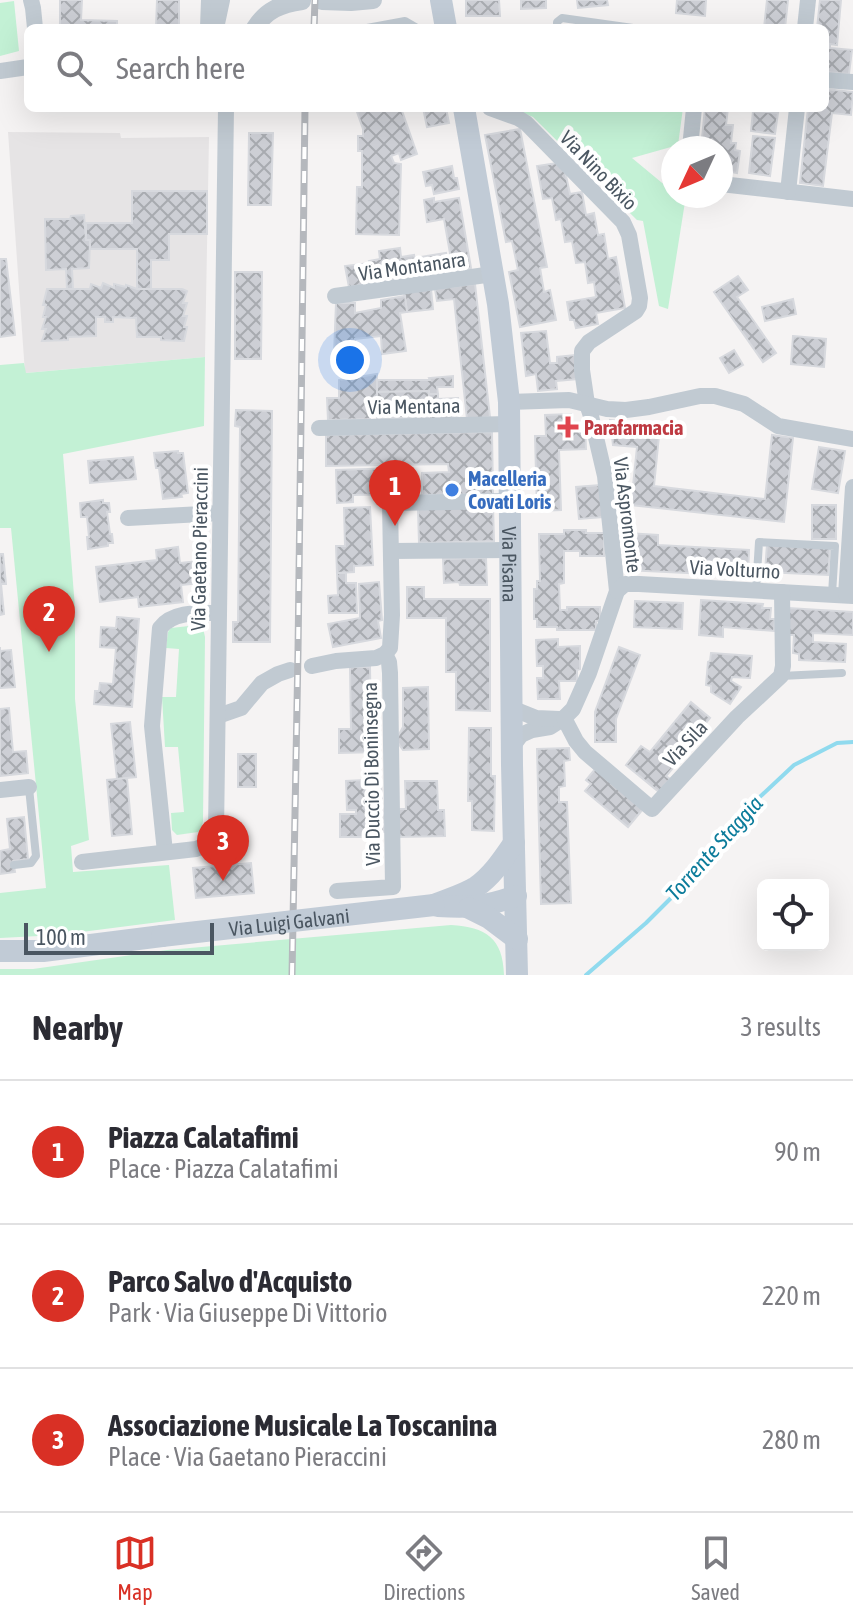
<!DOCTYPE html>
<meta charset="utf-8">
<style>
:root{--surface:#fff;--page:#f2f2f3;--text:#2b2b33;--muted:#7c7c81;--line:#e1e1e2;--accent:#d93025}
body{margin:0;font-family:"Asap Condensed",sans-serif;background:var(--page);color:var(--text)}
.controls{position:absolute;right:24px;bottom:24px;display:grid;overflow:hidden;border-radius:12px;box-shadow:0 8px 32px #0002}
.controls button{width:72px;height:72px;display:grid;place-items:center;padding:0;border:0;border-bottom:2px solid var(--line);background:var(--surface);color:var(--text);font:40px sans-serif}
.compass{position:absolute;left:661px;top:136px;width:72px;height:72px;border-radius:50%;background:var(--surface);box-shadow:0 8px 32px #0002;rotate:226deg}
.scale{position:absolute;left:24px;bottom:20px;width:190px;box-sizing:border-box;padding-left:8px;border:4px solid #4a5661;border-top:0;font-size:22px;line-height:28px;white-space:nowrap;color:#4a5661;-webkit-text-stroke:6px #fff;paint-order:stroke}
.you{position:absolute;left:350px;top:360px;width:28px;height:28px;margin:-20px;border:6px solid #fff;border-radius:50%;background:#1a73e8;box-shadow:0 0 0 12px #1a73e833}
.badge{display:grid;place-items:center;width:52px;height:52px;border-radius:50%;background:var(--accent);color:#fff;font-size:26px;font-weight:700}
.pin{position:absolute;translate:-50% -66px;filter:drop-shadow(0 2px 4px #0008)}
.pin::after{content:'';position:absolute;top:42px;width:28px;height:24px;background:inherit;clip-path:polygon(0 0,100% 0,50% 100%)}
.list{margin:0;padding:0;list-style:none}
h2{display:flex;justify-content:space-between;align-items:center;height:104px;margin:0;padding:0 32px;font-size:34px}
h2 small{font-size:26px;font-weight:400;color:var(--muted)}
.list li{display:grid;grid-template-columns:52px 1fr auto;gap:24px;align-items:center;box-sizing:border-box;height:144px;padding:0 32px;border-top:2px solid var(--line)}
.list b{display:block;font-size:30px;white-space:nowrap}
.list p{margin:0;font-size:26px;white-space:nowrap;color:var(--muted)}
.list em{font-size:26px;font-style:normal;color:var(--muted)}
.icon{flex:none;width:44px;height:44px;fill:none;stroke:currentColor;stroke-width:2;stroke-linecap:round;stroke-linejoin:round}
.map{position:relative;flex:none;width:853px;height:975px;overflow:hidden}
.search{position:absolute;background:var(--surface);box-shadow:0 8px 32px #0002;left:24px;right:24px;top:24px;height:88px;display:flex;align-items:center;gap:20px;box-sizing:border-box;padding:0 28px;border-radius:12px;color:var(--muted);font-size:30px}
.sheet{height:536px;background:var(--surface)}
nav{display:flex;justify-content:space-around;align-items:center;box-sizing:border-box;height:112px;border-top:2px solid var(--line);background:var(--surface);font-size:22px;color:var(--muted)}
nav a{display:grid;justify-items:center;gap:4px}
nav .on{color:var(--accent)}
.map>svg:first-child{display:block}
</style>
<div class="map">
<svg width="853" height="975" viewBox="0 0 853 975">
<defs>
<pattern id="building-cross-hatch" width="8" height="8" patternUnits="userSpaceOnUse" patternTransform="scale(2)"><rect width="8" height="8" fill="#cdcfd5"/><path d="M0 0l8 8M0 8l8-8" fill="none" stroke="#a8abb0"/></pattern>
</defs>
<rect width="100%" height="100%" fill="#f5f3f3"/>
<polygon fill="#e6e4e5" points="8,132 120,133 121,138 209,137 205,357 25,373"/>
<g fill="#c3f1d5">
<polygon points="14,1 19,51 0,56 0,3"/>
<polygon points="511,108 683,108 678,145 632,158 673,192 673,196 678,196 685,202 668,309 659,306 643,221 637,220 533,117"/>
<polygon points="205,357 204,426 63,454 75,608 75,699 89,840 71,846 73,872 169,865 175,920 58,935 0,938 0,893 46,888 11,528 0,528 0,365 24,363 26,373"/>
<polygon points="198,625 203,628 205,637 203,821 202,826 198,832 177,835 172,830 171,813 184,812 178,747 165,747 162,697 176,697 179,649 166,648 168,632 171,628"/>
<path d="M 451,925 C 486,927 503,938 504,975 L 0,975 L 0,969 L 33,969 L 167,950 Z"/>
</g>
<g fill="none" stroke-linecap="round" stroke-linejoin="round">
<polyline stroke="#90daee" stroke-width="4" points="586,975 646,923 680,889 747,809 794,765 837,743 853,742"/>
</g>
<g fill="url(#building-cross-hatch)" stroke="#d7d9de" stroke-width="2">
<polygon points="60,0 82,0 81,20 117,21 117,28 60,28"/>
<polygon points="157,0 179,0 179,28 156,28"/>
<polygon points="466,0 499,0 500,16 466,16"/>
<polygon points="521,0 546,0 546,8 521,9"/>
<polygon points="577,0 607,0 608,5 578,8"/>
<polygon points="677,0 706,0 705,16 676,13"/>
<polygon points="767,0 788,0 785,28 764,28"/>
<polygon points="820,0 841,0 837,45 830,44 830,48 852,50 849,74 825,72 825,28 817,28"/>
<polygon points="825,89 853,92 851,115 832,113 823,186 800,183 808,108 825,108"/>
<polygon points="359,108 401,108 417,154 401,160 399,153 391,156 394,163 401,164 399,235 356,234 357,187 362,187 362,151 358,151 358,136 363,136 363,129 357,112 360,111"/>
<polygon points="423,108 446,108 449,123 427,127"/>
<polygon points="705,108 728,108 726,125 733,125 731,143 736,143 735,150 740,151 737,173 721,170 721,148 701,148"/>
<polygon points="753,111 778,113 775,134 751,131"/>
<polygon points="520,129 547,267 540,268 544,292 550,290 556,320 520,327 509,272 518,270 512,241 506,242 485,135"/>
<polygon points="249,133 273,133 271,205 248,205"/>
<polygon points="753,136 775,138 770,176 749,173"/>
<polygon points="557,163 565,171 570,194 582,192 586,215 594,213 598,235 604,234 608,259 616,257 625,308 596,313 598,324 576,328 574,320 570,320 567,302 596,297 594,282 588,283 585,262 576,263 572,241 565,242 561,219 556,220 552,198 543,199 537,166"/>
<polygon points="452,166 454,178 457,178 459,189 434,194 432,185 426,186 423,172"/>
<polygon points="132,191 207,191 207,234 169,234 169,260 151,260 151,289 137,289 137,249 90,249 90,240 86,240 86,223 132,223"/>
<polygon points="434,198 434,202 459,198 471,268 417,276 414,258 446,253 447,260 451,259 444,219 427,222 424,200"/>
<polygon points="84,215 86,240 90,240 89,268 72,269 73,289 67,289 66,269 46,270 45,219 70,219 71,216"/>
<polygon points="400,248 401,257 414,255 417,276 373,283 369,261 380,259 379,251"/>
<polygon points="0,259 6,259 15,335 0,337"/>
<polygon points="369,263 373,283 349,287 345,266"/>
<polygon points="235,272 262,272 261,359 235,359"/>
<polygon points="738,276 748,290 737,297 776,353 763,362 714,292"/>
<polygon points="103,283 114,288 114,284 126,287 126,285 137,289 182,289 187,291 183,303 187,303 183,316 187,316 184,327 187,327 184,341 161,340 161,337 137,337 136,318 113,317 113,322 105,322 105,317 96,317 96,336 68,337 68,340 42,341 46,329 42,329 46,317 43,317 46,305 43,305 47,289 90,289 91,284 101,288"/>
<polygon points="475,284 490,417 467,419 454,299 437,301 435,289"/>
<polygon points="431,289 433,309 407,312 404,292"/>
<polygon points="405,296 407,312 400,313 406,351 382,354 381,336 355,339 354,356 334,355 336,303 355,303 355,313 381,308 381,300"/>
<polygon points="793,299 796,314 765,321 762,307"/>
<polygon points="546,331 550,363 557,363 557,357 575,355 578,379 556,381 557,389 538,391 536,374 526,376 521,333"/>
<polygon points="793,336 826,339 824,367 791,364"/>
<polygon points="734,350 743,365 729,373 720,358"/>
<polygon points="377,374 377,410 370,410 370,419 328,420 327,398 339,398 339,380"/>
<polygon points="453,376 453,387 437,387 438,394 429,394 429,391 377,392 377,380 430,380 429,378"/>
<polygon points="429,391 429,417 377,418 377,392"/>
<polygon points="429,394 438,394 438,399 458,398 458,418 429,420"/>
<polygon points="236,410 272,411 270,642 233,642 233,622 238,622 240,427 235,426"/>
<polygon points="571,414 571,426 585,426 586,449 559,450 561,510 537,511 535,436 546,436 545,415"/>
<polygon points="610,420 660,426 654,486 765,499 772,435 793,438 784,522 631,505 637,447 613,445"/>
<polygon points="492,432 493,494 422,495 422,473 449,472 448,464 326,466 326,435"/>
<polygon points="819,447 845,451 838,493 812,489"/>
<polygon points="178,451 178,453 183,453 188,493 181,494 182,497 163,499 159,468 156,468 154,453"/>
<polygon points="133,457 136,479 90,483 88,461"/>
<polygon points="399,468 400,494 353,495 353,502 337,503 336,470"/>
<polygon points="600,485 603,517 579,519 576,487"/>
<polygon points="103,500 103,503 109,503 110,512 107,512 110,534 112,534 113,543 108,543 108,546 88,549 87,537 89,537 87,517 81,517 80,503"/>
<rect x="812" y="505" width="24" height="34"/>
<polygon points="370,507 373,565 354,566 354,572 337,573 336,546 345,546 344,508"/>
<polygon points="493,507 494,541 419,543 418,509"/>
<polygon points="564,530 586,530 586,533 604,533 604,556 580,556 580,551 564,551 564,583 559,584 560,610 567,610 567,607 600,607 600,621 596,621 596,630 557,630 557,627 537,627 537,619 534,619 534,589 537,589 537,581 540,581 539,534 564,534"/>
<polygon points="626,533 658,535 658,545 749,550 748,576 626,570 627,551 625,551"/>
<polygon points="767,544 830,548 828,575 765,572"/>
<polygon points="178,547 180,563 198,561 200,583 181,585 183,602 139,607 138,597 100,602 96,567 157,560 156,550"/>
<polygon points="0,554 3,554 6,584 1,584 4,614 0,615"/>
<polygon points="486,558 487,585 460,585 459,582 444,583 443,559"/>
<polygon points="337,573 346,573 346,583 356,583 357,613 329,613 328,596 338,595"/>
<polygon points="379,582 382,620 378,621 381,638 333,647 328,624 360,618 359,584"/>
<polygon points="407,587 424,587 424,599 490,599 490,711 456,710 456,672 446,672 446,618 407,618"/>
<polygon points="701,600 763,604 762,608 771,608 770,619 775,619 774,631 723,627 723,637 699,635"/>
<polygon points="635,601 683,603 682,629 634,627"/>
<polygon points="788,608 853,612 853,635 813,633 813,642 846,644 845,662 799,660 799,654 793,653 794,635 789,635"/>
<polygon points="117,617 139,619 132,707 94,704 95,691 99,691 100,683 113,684 116,648 100,647 101,627 116,628"/>
<polygon points="558,639 558,647 580,646 580,669 577,670 577,681 559,681 560,699 538,699 537,678 543,678 543,666 537,666 536,640"/>
<polygon points="0,647 0,651 11,650 15,687 0,688"/>
<polygon points="619,647 640,655 616,719 616,742 595,742 595,712"/>
<polygon points="711,653 752,656 750,678 732,677 731,681 741,687 730,704 711,692 711,686 706,685 708,662 710,661"/>
<polygon points="350,667 370,667 371,731 379,731 380,752 339,753 339,729 351,729"/>
<polygon points="428,687 429,749 403,750 396,740 403,727 403,688"/>
<polygon points="691,702 710,718 684,750 677,744 664,761 673,768 666,776 670,779 659,792 626,765 641,746 650,752"/>
<polygon points="9,708 13,752 26,751 28,773 0,776 0,709"/>
<polygon points="130,722 136,777 117,779 111,724"/>
<polygon points="469,728 491,728 491,776 495,776 494,831 472,830 472,801 468,801"/>
<polygon points="569,748 570,760 564,761 565,786 559,787 559,802 567,802 571,903 541,904 537,749"/>
<rect x="238" y="754" width="18" height="33"/>
<polygon points="596,768 643,809 628,827 585,791 591,784 586,780"/>
<polygon points="127,778 132,834 112,836 107,780"/>
<polygon points="364,780 364,784 381,784 384,832 364,832 364,837 340,837 340,814 356,814 356,810 347,810 346,781"/>
<polygon points="405,781 437,781 438,810 444,810 445,836 398,837 398,809 406,809"/>
<polygon points="24,817 28,859 13,861 15,872 0,874 0,851 10,849 7,819"/>
<polygon points="251,863 254,893 196,898 193,868"/>
</g>
<g fill="none" stroke-linecap="round" stroke-linejoin="round">
<g stroke="#c1cad2" stroke-width="8">
<polyline points="367,28 405,21 417,28"/>
<polyline points="557,28 557,22 562,18 633,28"/>
<polyline points="756,590 759,542 835,546 832,594"/>
<polyline points="781,676 842,673"/>
<polyline points="14,865 31,863 36,856 29,788"/>
</g>
<g stroke="#c1cad2" stroke-width="16">
<polyline points="31,0 33,8 35,28"/>
<polyline points="208,28 209,0"/>
<polyline points="805,28 808,0"/>
<polyline points="0,71 28,67"/>
<polyline points="825,80 853,82"/>
<polyline points="490,108 518,118 526,123 623,222 629,235 640,298 639,306 636,311 589,342 582,351 582,370 587,404 591,416 605,476 617,591 589,673 573,709 564,718 550,727 532,730 521,735 512,747"/>
<polyline points="690,148 694,108"/>
<polyline points="721,184 853,199"/>
<polyline points="788,192 797,108"/>
<polyline points="335,296 493,274"/>
<polyline points="509,402 569,400 607,409 626,410 649,407 700,396 715,396 744,404 778,426 853,439"/>
<polyline points="319,428 510,424"/>
<polyline points="128,518 220,513"/>
<polyline points="391,551 511,550"/>
<polyline points="617,591 625,584 639,584 853,596"/>
<polyline points="846,595 853,487"/>
<polyline points="312,666 336,661 376,658 385,654 390,648 392,615 390,503 510,501"/>
<polyline points="511,708 536,718 559,719"/>
<polyline points="218,716 241,708 262,683 278,674 290,670"/>
<polyline points="564,718 576,741 585,752 652,809 737,717 781,676 783,666 782,592"/>
<polyline points="0,790 29,787"/>
<path d="M 165,852 L 152,726 L 160,628 C 173,611 199,613 218,613"/>
<polyline points="82,862 196,849 210,843 216,832 226,108"/>
<polyline points="337,891 393,887 390,673 389,662 385,654"/>
</g>
<g stroke="#c1cad2" stroke-width="18">
<polyline points="322,1 351,2 373,0"/>
<polyline points="215,28 221,0"/>
<path d="M 255,28 C 266,10 281,4 302,1"/>
</g>
<g stroke="#c1cbd6" stroke-width="22">
<polyline points="441,0 446,28"/>
<path id="s1" d="M 464,108 L 498,304 L 509,402 L 512,765 L 517,975"/>
<path d="M 434,905 C 448,899 463,895 476,887 C 492,876 503,859 514,843"/>
<path d="M 438,906 C 470,908 485,907 516,896"/>
<polyline points="469,908 489,918 517,939"/>
<polyline points="0,951 43,951 162,936"/>
</g>
<g stroke="#b5b8bd" stroke-width="7">
<g id="rail">
<polyline points="314,28 315,0"/>
<polyline points="292,975 298,652 305,108"/>
</g>
</g>
<use href="#rail" stroke="#fff" stroke-width="4" stroke-dasharray="12" stroke-linecap="butt"/>
<path stroke="#c1cbd6" stroke-width="22" id="s2" d="M 162,936 L 434,905"/>
</g>
<path fill="#e0444e" stroke="#fff" stroke-width="3" d="M564 415h8v8h8v8h-8v8h-8v-8h-8v-8h8z"/>
<circle fill="#3f7fe0" stroke="#fff" stroke-width="3" cx="452" cy="490" r="8"/>
<g text-anchor="middle" dominant-baseline="central" stroke-width="8" stroke-linejoin="round" paint-order="stroke">
<g font-size="20" fill="#4a5661" stroke="#fff">
<text transform="translate(599 170) rotate(46)">Via Nino Bixio</text>
<text transform="translate(412 266) rotate(-8)">Via Montanara</text>
<text transform="translate(414 406) rotate(-1)">Via Mentana</text>
<text transform="translate(628 515) rotate(83)">Via Aspromonte</text>
<text transform="translate(199 549) rotate(-89)">Via Gaetano Pieraccini</text>
<text stroke="none"><textPath href="#s1" startOffset="460">Via Pisana</textPath></text>
<text transform="translate(735 569) rotate(3)">Via Volturno</text>
<text transform="translate(685 743) rotate(-47)">Via Sila</text>
<text transform="translate(371 774) rotate(-91)">Via Duccio Di Boninsegna</text>
<text stroke="none"><textPath href="#s2" startOffset="128">Via Luigi Galvani</textPath></text>
</g>
<g font-size="20" font-weight="bold" fill="#be3a42" stroke="#fff" text-anchor="start">
<text x="584" y="427">Parafarmacia</text>
</g>
<g font-size="20" font-weight="bold" fill="#366cbe" stroke="#fff" text-anchor="start">
<text x="468" y="478">Macelleria<tspan x="468" dy="23">Covati Loris</tspan></text>
</g>
<g font-size="22" font-style="italic" fill="#0c7c9b" stroke="#fff">
<text transform="translate(714 848) rotate(-48)">Torrente Staggia</text>
</g>
</g>
</svg>
<div class="controls">
<button><svg class="icon" aria-label="locate" viewBox="0 0 24 24"><circle cx="12" cy="12" r="6"/><path d="M12 2v4M12 18v4M2 12h4M18 12h4"/></svg></button>
</div>
<svg class="compass" viewBox="-18 -18 36 36"><path d="M0-13l5 13h-10z" fill="#e53935"/><path d="M0 13l5-13h-10z" fill="#7c7c81"/></svg>
<div class="scale">100 m</div>
<div class="you"></div>
<div class="pin badge" style="left:395px;top:526px">1</div>
<div class="pin badge" style="left:49px;top:652px">2</div>
<div class="pin badge" style="left:223px;top:881px">3</div>
<div class="search"><svg class="icon" aria-label="search" viewBox="0 0 24 24"><circle cx="10" cy="10" r="6"/><path d="M15 15l6 6"/></svg>Search here</div>
</div>
<section class="sheet">
<h2>Nearby<small>3 results</small></h2>
<ul class="list">
<li><span class="badge">1</span><div><b>Piazza Calatafimi</b><p>Place · Piazza Calatafimi</p></div><em>90 m</em></li>
<li><span class="badge">2</span><div><b>Parco Salvo d'Acquisto</b><p>Park · Via Giuseppe Di Vittorio</p></div><em>220 m</em></li>
<li><span class="badge">3</span><div><b>Associazione Musicale La Toscanina</b><p>Place · Via Gaetano Pieraccini</p></div><em>280 m</em></li>
</ul>
</section>
<nav>
<a class="on"><svg class="icon" aria-label="map" viewBox="0 0 24 24"><path d="M3 6l6-2 6 2 6-2v14l-6 2-6-2-6 2zM9 4v14M15 6v14"/></svg>Map</a>
<a><svg class="icon" aria-label="directions" viewBox="0 0 24 24"><path d="M12 3l9 9-9 9-9-9zM9 14v-3h6M13 9l2 2-2 2"/></svg>Directions</a>
<a><svg class="icon" aria-label="saved" viewBox="0 0 24 24"><path d="M7 4h10v16l-5-4-5 4z"/></svg>Saved</a>
</nav>
